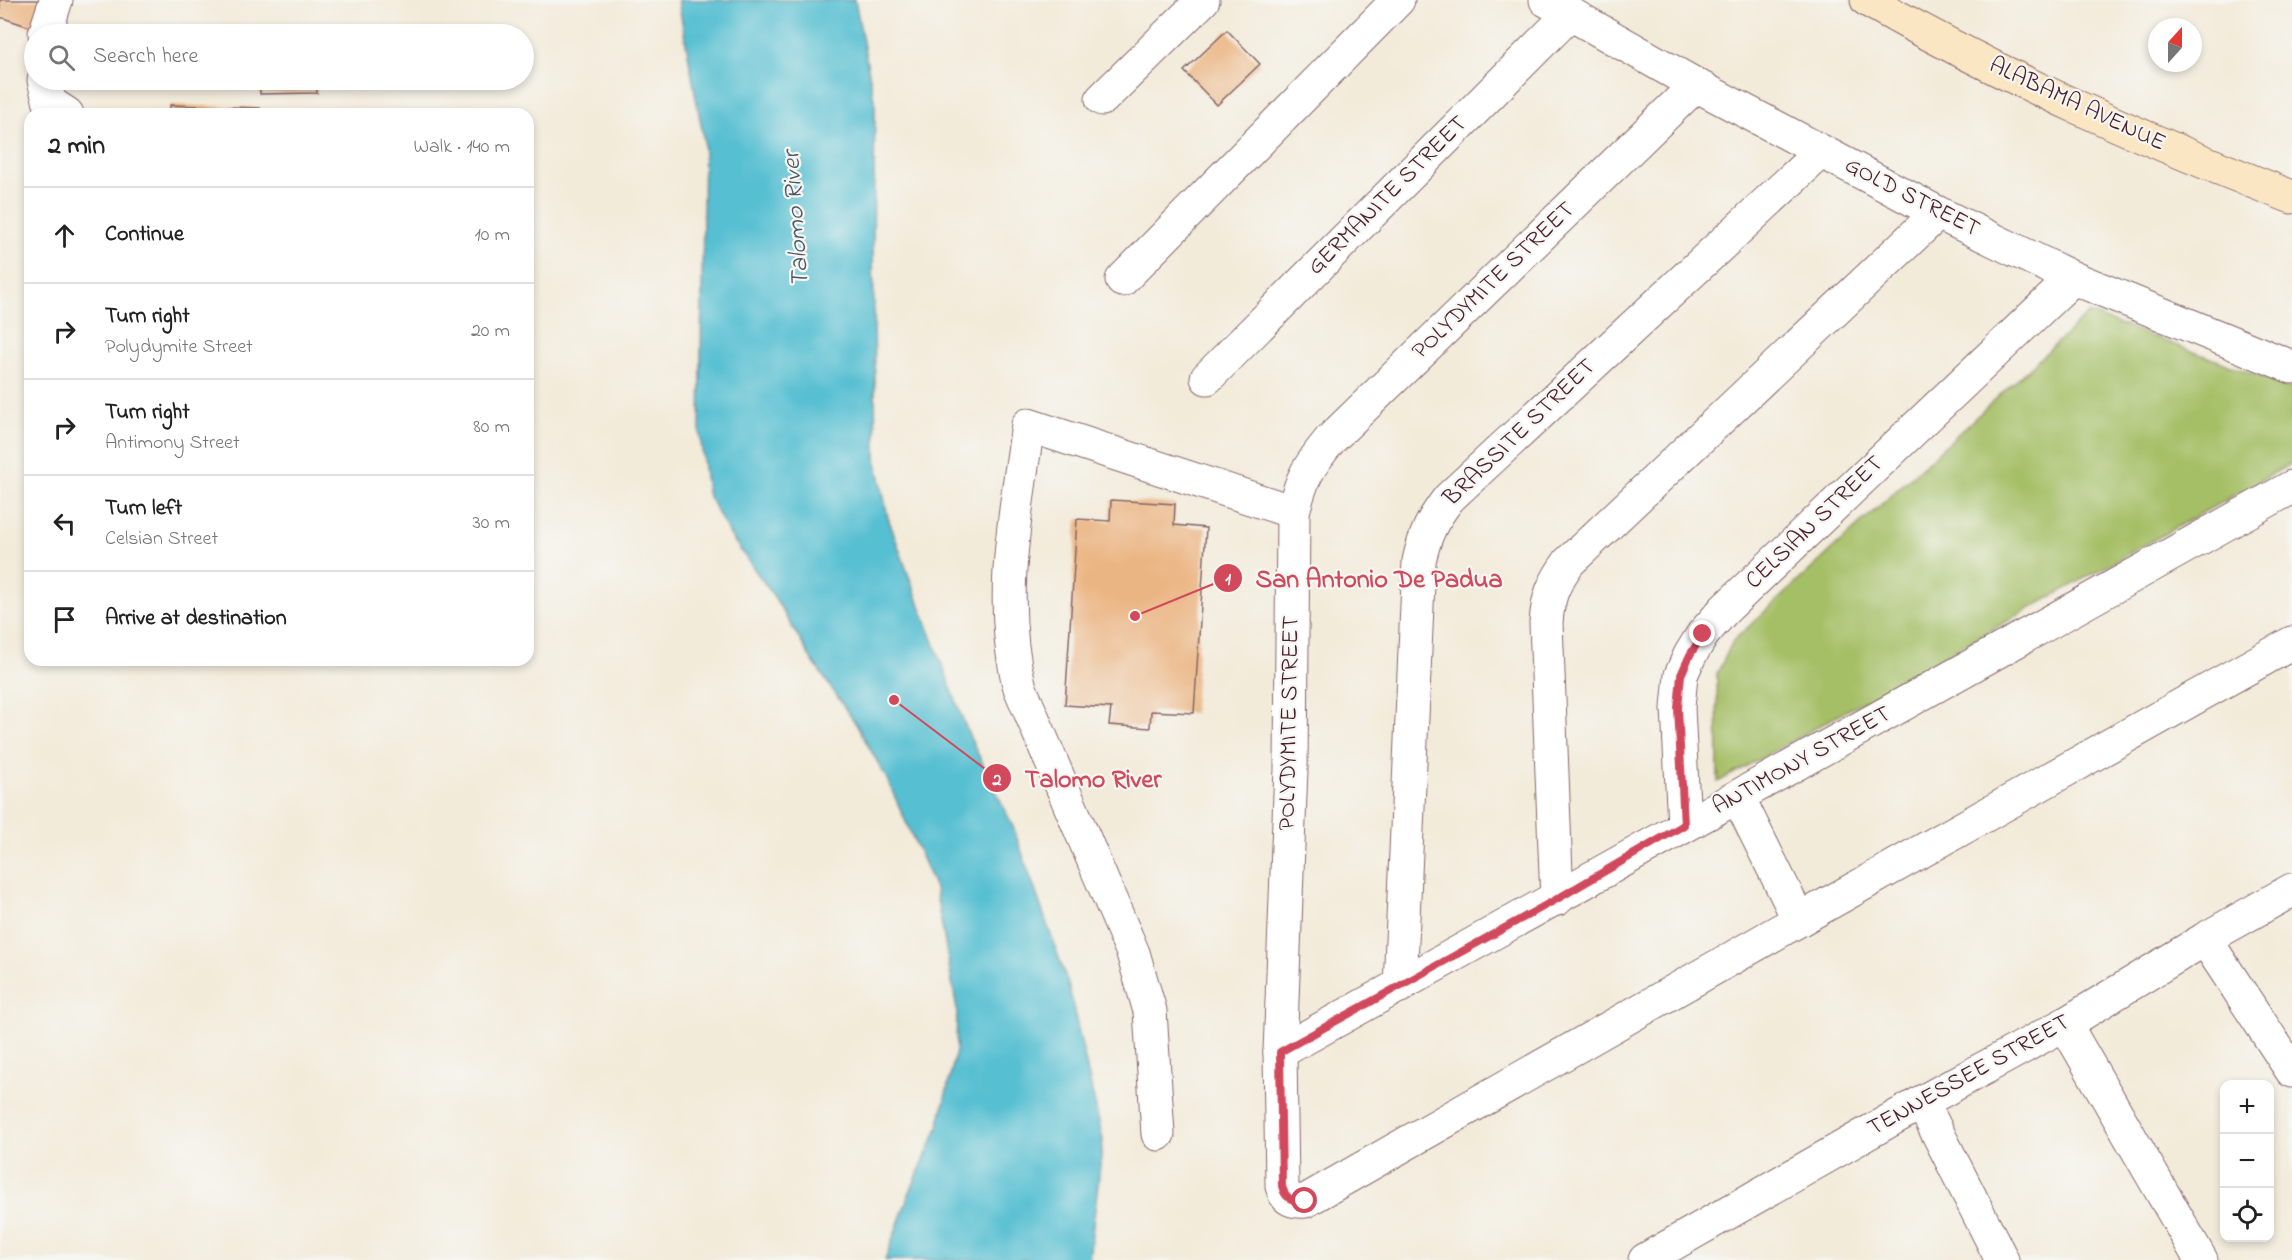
<!DOCTYPE html>
<meta charset="utf-8">
<style>
:root{--surface:#fff;--page:#f6f6f6;--text:#222;--muted:#767676;--line:#e0e0e0}
body{margin:0;font-family:"Indie Flower",sans-serif;background:var(--page);color:var(--text)}
.controls{position:absolute;right:18px;bottom:18px;display:grid;overflow:hidden;border-radius:12px;box-shadow:0 3px 9px #0003}
.controls button{width:54px;height:54px;display:grid;place-items:center;padding:0;border:0;border-bottom:2px solid var(--line);background:var(--surface);color:var(--text);font:30px sans-serif}
.compass{position:absolute;left:2148px;top:18px;width:54px;height:54px;border-radius:50%;background:var(--surface);box-shadow:0 3px 9px #0003;rotate:21deg}
.stop{position:absolute;width:18px;height:18px;margin:-14px;border:4px solid #d1495b;border-radius:50%;background:#fff}
.stop.end{background:#d1495b;border-color:#fff;box-shadow:0 2px 6px #0008}
.list{margin:0;padding:0;list-style:none}
h2{display:flex;justify-content:space-between;align-items:center;height:78px;margin:0;padding:0 24px;font-size:26px}
h2 small{font-size:20px;font-weight:400;color:var(--muted)}
.list li{display:grid;grid-template-columns:39px 1fr auto;gap:18px;align-items:center;box-sizing:border-box;height:96px;padding:0 24px;border-top:2px solid var(--line)}
.list b{display:block;font-size:22px;white-space:nowrap}
.list p{margin:0;font-size:20px;white-space:nowrap;color:var(--muted)}
.list em{font-size:20px;font-style:normal;color:var(--muted)}
.icon{flex:none;width:33px;height:33px;fill:none;stroke:currentColor;stroke-width:2;stroke-linecap:round;stroke-linejoin:round}
.map{position:relative;flex:none;width:2292px;height:1260px;overflow:hidden}
.search{position:absolute;background:var(--surface);box-shadow:0 3px 9px #0003;left:24px;top:24px;width:510px;height:66px;display:flex;align-items:center;gap:15px;box-sizing:border-box;padding:0 21px;border-radius:33px;color:var(--muted);font-size:22px}
.panel{position:absolute;background:var(--surface);box-shadow:0 3px 9px #0003;left:24px;top:108px;width:510px;height:558px;border-radius:18px}
.map>svg:first-child{display:block}
</style>
<div class="map">
<svg width="2292" height="1260" viewBox="0 0 2292 1260">
<rect width="100%" height="100%" fill="#f6f6f2"/>
<filter id="ink" filterUnits="userSpaceOnUse"><feTurbulence type="fractalNoise" baseFrequency=".0167" numOctaves="2"/><feDisplacementMap in="SourceGraphic" scale="12" xChannelSelector="R" yChannelSelector="G"/><feConvolveMatrix kernelMatrix="1 2 1 2 8 2 1 2 1" color-interpolation-filters="sRGB"/></filter>
<filter id="wash" filterUnits="userSpaceOnUse"><feTurbulence type="fractalNoise" baseFrequency=".008" numOctaves="4" result="noise"/><feDisplacementMap in="SourceGraphic" scale="24" xChannelSelector="R" yChannelSelector="G"/><feGaussianBlur stdDeviation="1.35" result="paint"/><feColorMatrix in="noise" values="0 0 0 0 0 0 0 0 0 0 0 0 0 0 0 0 0 1.4 0 .05"/><feComposite in="paint" operator="in"/></filter>
<g filter="url(#wash)">
<rect width="100%" height="100%" fill="#f3ebda"/>
<polygon fill="#a5bf66" stroke="#786f48" stroke-width="1.5" points="2089,313 2292,388 2292,463 1718,782 1717,674 1733,641"/>
<polygon fill="#56bfd2" stroke="#506f7e" stroke-width="1.5" points="678,0 855,0 875,105 873,247 876,458 888,518 907,571 968,733 1013,827 1068,984 1103,1140 1089,1260 885,1260 909,1194 938,1128 956,1051 957,1009 935,888 887,779 856,724 812,660 775,598 730,535 707,493 700,433 704,141"/>
<g id="blocks">
<g fill="#ebb583">
<polygon points="0,0 46,0 36,29 0,17"/>
<polygon points="1227,30 1260,64 1217,105 1184,71"/>
<polygon points="260,80 317,80 317,93 260,94"/>
<polygon points="170,105 260,108 260,114 170,114"/>
<polygon points="1111,500 1175,504 1174,525 1206,528 1194,713 1151,711 1150,728 1109,725 1111,708 1065,705 1077,519 1110,521"/>
</g>
</g>
</g>
<g filter="url(#ink)">
<use href="#blocks" fill-opacity="0" stroke="#856668" stroke-width="1.5"/>
<g fill="none" stroke-linecap="round" stroke-linejoin="round">
<g stroke="#856668" stroke-width="35">
<g id="street">
<polyline points="1546,0 1696,85 1938,213 2073,278 2292,367"/>
<polyline points="45,34 56,0"/>
<polyline points="44,80 50,103 67,114"/>
<path d="M 1696,85 L 1330,440 C 1308,467 1302,477 1293,512 L 1291,769 L 1280,1052 L 1282,1186 C 1285,1199 1292,1202 1305,1201 L 1799,920 L 2292,643"/>
<polyline points="1102,99 1203,0"/>
<polyline points="1122,280 1398,0"/>
<polyline points="1207,378 1570,14"/>
<polyline points="1738,797 1799,920"/>
<polyline points="1684,825 1678,708 1681,675 1690,655 1703,634 1724,610 2073,278"/>
<path d="M 1557,899 L 1546,623 C 1548,596 1553,584 1569,562 L 1938,213"/>
<polyline points="2205,939 2292,1071"/>
<path d="M 1400,986 L 1419,561 C 1425,534 1432,520 1449,498 L 1821,152"/>
<polyline points="2065,1024 2201,1260"/>
<polyline points="1280,1052 2292,487"/>
<polyline points="1922,1102 2002,1260"/>
<path d="M 1158,1134 L 1150,1011 L 1133,953 L 1020,688 C 997,602 1016,511 1028,425 L 1293,512"/>
<polyline points="1645,1260 1922,1102 2065,1024 2205,939 2292,890"/>
</g>
</g>
<g stroke="#856668" stroke-width="35">
<path id="secondary" d="M 1867,0 C 2004,78 2145,140 2292,197"/>
</g>
<use href="#street" stroke="#fff" stroke-width="33"/>
<use href="#secondary" stroke="#fbe6c4" stroke-width="33"/>
</g>
</g>
<g fill="none" stroke-linecap="round" stroke-linejoin="round" filter="url(#ink)">
<path stroke="#d1495b" stroke-width="8" d="M 1305,1201 C 1292,1201 1285,1199 1282,1186 L 1280,1052 L 1557,899 L 1684,825 L 1678,708 L 1681,675 L 1690,655 L 1703,634"/>
</g>
<g text-anchor="middle" dominant-baseline="central" stroke-width="4.5" stroke-linejoin="round" paint-order="stroke">
<g font-size="24" fill="#4a1f2b" stroke="#f6f6f2">
<text transform="translate(2077 105) rotate(25)">ALABAMA AVENUE</text>
<text transform="translate(1388 196) rotate(-45)">GERMANITE STREET</text>
<text transform="translate(1912 198) rotate(27)">GOLD STREET</text>
<text transform="translate(1494 281) rotate(-44)">POLYDYMITE STREET</text>
<text transform="translate(1520 433) rotate(-44)">BRASSITE STREET</text>
<text transform="translate(1815 523) rotate(-44)">CELSIAN STREET</text>
<text transform="translate(1290 723) rotate(-89)">POLYDYMITE STREET</text>
<text transform="translate(1802 761) rotate(-29)">ANTIMONY STREET</text>
<text transform="translate(1969 1076) rotate(-29)">TENNESSEE STREET</text>
</g>
<g font-size="26" font-style="italic" fill="#4e5765" stroke="#f6f6f2">
<text transform="translate(797 219) rotate(-94)">Talomo River</text>
</g>
</g>
<path fill="none" stroke="#d1495b" stroke-width="2" d="M1135 616L1228 578M894 700L997 778"/>
<g fill="#d1495b" stroke="#f6f6f2" stroke-width="2">
<circle cx="1135" cy="616" r="6"/>
<circle cx="894" cy="700" r="6"/>
<circle cx="1228" cy="578" r="15"/>
<circle cx="997" cy="778" r="15"/>
</g>
<g font-size="18" text-anchor="middle" font-weight="bold" fill="#fff">
<text x="1228" y="584">1</text>
<text x="997" y="785">2</text>
</g>
<g font-size="26" text-anchor="middle" font-weight="bold" fill="#d1495b" stroke="#f6f6f2" stroke-width="4.5" stroke-linejoin="round" paint-order="stroke">
<text x="1379" y="587">San Antonio De Padua</text>
<text x="1093" y="787">Talomo River</text>
</g>
</svg>
<div class="controls">
<button>+</button>
<button>−</button>
<button><svg class="icon" aria-label="locate" viewBox="0 0 24 24"><circle cx="12" cy="12" r="6"/><path d="M12 2v4M12 18v4M2 12h4M18 12h4"/></svg></button>
</div>
<svg class="compass" viewBox="-18 -18 36 36"><path d="M0-13l5 13h-10z" fill="#e53935"/><path d="M0 13l5-13h-10z" fill="#767676"/></svg>
<div class="stop" style="left:1305px;top:1201px"></div>
<div class="stop end" style="left:1703px;top:634px"></div>
<div class="search"><svg class="icon" aria-label="search" viewBox="0 0 24 24"><circle cx="10" cy="10" r="6"/><path d="M15 15l6 6"/></svg>Search here</div>
<section class="panel">
<h2>2 min<small>Walk · 140 m</small></h2>
<ul class="list">
<li><svg class="icon" aria-label="ahead" viewBox="0 0 24 24"><path d="M12 20V5M6 11l6-6 6 6"/></svg><div><b>Continue</b></div><em>10 m</em></li>
<li><svg class="icon" aria-label="right" viewBox="0 0 24 24"><path d="M7 20v-9h11M14 6l5 5-5 5"/></svg><div><b>Turn right</b><p>Polydymite Street</p></div><em>20 m</em></li>
<li><svg class="icon" aria-label="right" viewBox="0 0 24 24"><path d="M7 20v-9h11M14 6l5 5-5 5"/></svg><div><b>Turn right</b><p>Antimony Street</p></div><em>80 m</em></li>
<li><svg class="icon" aria-label="left" viewBox="0 0 24 24"><path d="M17 20v-9H6M10 6l-5 5 5 5"/></svg><div><b>Turn left</b><p>Celsian Street</p></div><em>30 m</em></li>
<li><svg class="icon" aria-label="arrive" viewBox="0 0 24 24"><path d="M6 21V4h12l-3 4 3 4H6"/></svg><div><b>Arrive at destination</b></div></li>
</ul>
</section>
</div>
